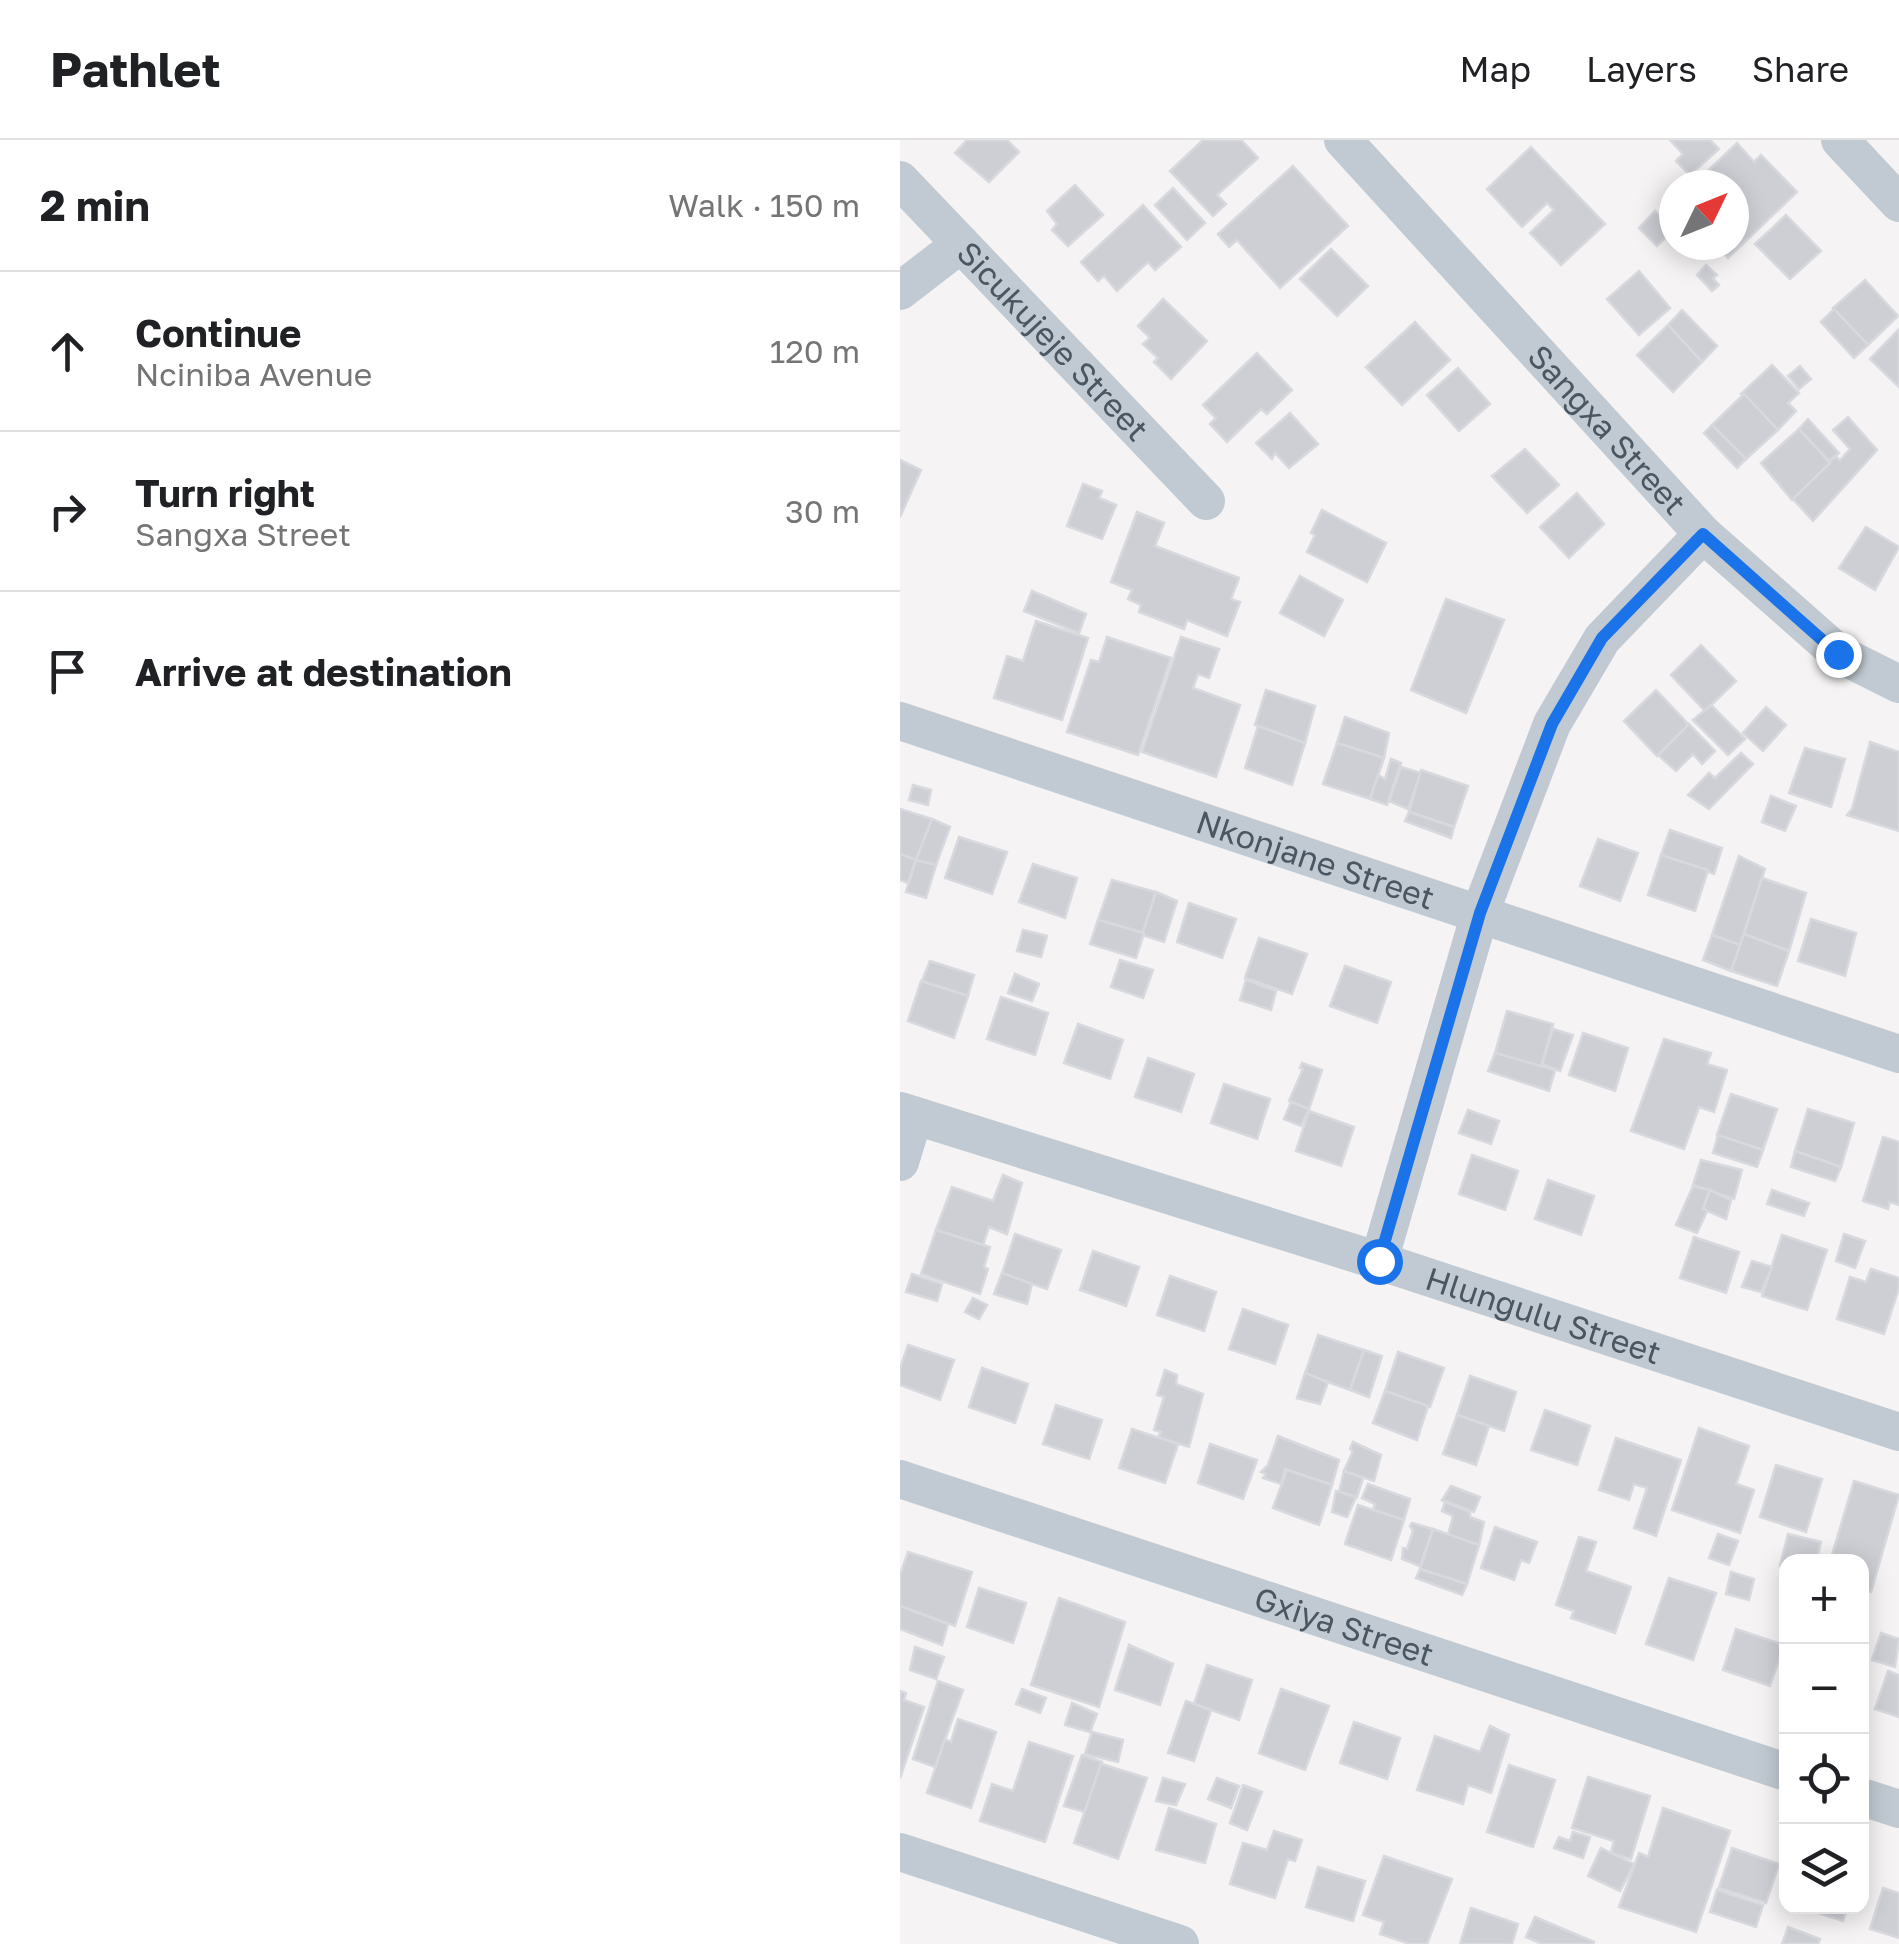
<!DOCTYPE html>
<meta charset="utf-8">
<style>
:root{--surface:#fff;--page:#f6f6f6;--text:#202124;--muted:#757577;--line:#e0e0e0}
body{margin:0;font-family:"Golos Text",sans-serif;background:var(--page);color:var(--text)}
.controls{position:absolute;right:30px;bottom:30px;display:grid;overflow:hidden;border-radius:20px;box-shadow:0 5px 25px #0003}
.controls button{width:90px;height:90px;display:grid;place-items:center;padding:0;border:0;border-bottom:2px solid var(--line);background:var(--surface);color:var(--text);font:50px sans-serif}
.compass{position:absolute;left:759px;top:30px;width:90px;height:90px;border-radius:50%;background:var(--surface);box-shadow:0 5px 25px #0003;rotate:47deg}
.stop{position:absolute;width:30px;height:30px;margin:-22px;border:8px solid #1a73e8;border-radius:50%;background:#fff}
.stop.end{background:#1a73e8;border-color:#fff;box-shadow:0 2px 10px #0008}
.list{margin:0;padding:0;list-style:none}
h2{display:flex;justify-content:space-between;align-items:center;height:130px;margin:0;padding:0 40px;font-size:42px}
h2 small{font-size:32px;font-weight:400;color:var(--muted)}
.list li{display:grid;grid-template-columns:65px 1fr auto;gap:30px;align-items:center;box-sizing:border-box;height:160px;padding:0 40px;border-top:2px solid var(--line)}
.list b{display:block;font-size:38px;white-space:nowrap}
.list p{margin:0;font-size:32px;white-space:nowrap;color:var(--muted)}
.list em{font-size:32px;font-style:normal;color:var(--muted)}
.icon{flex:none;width:55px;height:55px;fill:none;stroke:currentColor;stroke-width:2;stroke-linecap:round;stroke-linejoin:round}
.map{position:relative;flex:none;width:999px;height:1804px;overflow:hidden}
header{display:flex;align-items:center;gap:60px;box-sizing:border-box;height:140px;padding:0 50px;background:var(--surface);border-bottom:2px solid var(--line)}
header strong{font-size:48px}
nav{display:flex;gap:55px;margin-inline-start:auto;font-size:35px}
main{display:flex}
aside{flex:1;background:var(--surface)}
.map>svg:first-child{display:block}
</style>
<header>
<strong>Pathlet</strong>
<nav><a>Map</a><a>Layers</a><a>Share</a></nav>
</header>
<main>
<aside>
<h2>2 min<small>Walk · 150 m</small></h2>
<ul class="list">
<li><svg class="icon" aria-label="ahead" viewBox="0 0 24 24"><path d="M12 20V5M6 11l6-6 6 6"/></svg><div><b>Continue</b><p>Nciniba Avenue</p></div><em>120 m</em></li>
<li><svg class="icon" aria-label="right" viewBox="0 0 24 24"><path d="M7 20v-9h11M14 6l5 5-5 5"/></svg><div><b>Turn right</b><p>Sangxa Street</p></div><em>30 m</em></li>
<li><svg class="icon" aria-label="arrive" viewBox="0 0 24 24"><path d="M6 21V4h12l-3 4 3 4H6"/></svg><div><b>Arrive at destination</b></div></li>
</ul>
</aside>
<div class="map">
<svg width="999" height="1804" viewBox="0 0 999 1804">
<rect width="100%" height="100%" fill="#f5f3f3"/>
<g fill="#cdcfd5" stroke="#d7d9de" stroke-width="2.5">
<polygon points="67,0 107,0 119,12 89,42 55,13"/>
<polygon points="303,0 341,0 358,18 317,55 326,64 313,76 270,31"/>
<polygon points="770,0 810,0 819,9 790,35 776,21 783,14"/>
<polygon points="837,3 854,22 861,15 897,52 828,118 818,107 811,113 803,105 834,105 834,45 793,45"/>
<polygon points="631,7 705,84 661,125 630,93 654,70 647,63 622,87 587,49"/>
<polygon points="393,26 448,86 380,148 337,100 329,107 318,94"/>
<polygon points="175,45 203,75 168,106 152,90 157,84 147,71"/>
<polygon points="273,48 305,83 287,100 255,65"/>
<polygon points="243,65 281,107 255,130 248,122 217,151 204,136 198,141 181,122"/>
<polygon points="755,71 773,90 757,106 739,88"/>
<polygon points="886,75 921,111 890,139 855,104"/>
<polygon points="431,109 468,146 437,176 400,139"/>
<polygon points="806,125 817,135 813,138 819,145 812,151 797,135"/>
<polygon points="739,131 770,168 739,195 707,159"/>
<polygon points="965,140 998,176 968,205 933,168"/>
<polygon points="263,159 307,201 271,239 254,222 258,218 243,204 250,198 238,186"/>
<polygon points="934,169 968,205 954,218 921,182"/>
<polygon points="782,170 817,206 802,222 768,185"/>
<polygon points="515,182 550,220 502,265 466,227"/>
<polygon points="768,185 802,222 773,252 737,215"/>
<polygon points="999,189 999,247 970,219"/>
<polygon points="357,213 392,250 367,274 361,269 327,302 310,284 316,278 303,265"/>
<polygon points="872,225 899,253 888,263 896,271 878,290 841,254"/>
<polygon points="900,226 911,239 899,249 888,236"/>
<polygon points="558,228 590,264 559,291 527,255"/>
<polygon points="844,254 878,290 846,319 812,285"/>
<polygon points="390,273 418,304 389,328 375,313 372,319 356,303"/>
<polygon points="948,277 977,310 913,381 893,359 935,316 940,320 950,309 933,290"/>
<polygon points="908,279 939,313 929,321 899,289"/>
<polygon points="812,285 846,319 837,328 804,293"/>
<polygon points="899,289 930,323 892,360 861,323"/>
<polygon points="625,309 659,345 627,373 592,336"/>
<polygon points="0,320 21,330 0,377"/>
<polygon points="183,344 202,351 199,358 216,365 202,399 167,386"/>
<polygon points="677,353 704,384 669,418 640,387"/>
<polygon points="422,370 486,403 467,442 407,412 415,395 411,393"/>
<polygon points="237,372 264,383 255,406 339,438 331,459 340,462 327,496 287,480 284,489 239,472 241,465 228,459 232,450 211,442"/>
<polygon points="966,387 999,407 975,450 939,428"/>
<polygon points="400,436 443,460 424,496 380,473"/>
<polygon points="132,451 186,474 179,493 124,471"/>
<polygon points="546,459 604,480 566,573 511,550"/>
<polygon points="136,481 188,498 162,580 94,558 107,516 123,521"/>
<polygon points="207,497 271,518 238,615 167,592 191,520 199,522"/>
<polygon points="281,497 319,509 309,538 298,534 293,548 340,565 316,637 242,612"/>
<polygon points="801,505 836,541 805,571 771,535"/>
<polygon points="366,550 415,566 405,603 355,585"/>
<polygon points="756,550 789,585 757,616 724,581"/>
<polygon points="811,565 845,599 828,615 793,580"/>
<polygon points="866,567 886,585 863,611 843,593"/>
<polygon points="445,577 489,593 484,618 437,603"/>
<polygon points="789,584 815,611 802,624 793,614 776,631 758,615"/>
<polygon points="358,586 405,603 392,645 345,628"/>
<polygon points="970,602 999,612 999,691 947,675 952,669"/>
<polygon points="437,603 484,618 470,659 423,644"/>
<polygon points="905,608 945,619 931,667 889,653"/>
<polygon points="841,613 853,624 809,669 788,655 809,633 815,638"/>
<polygon points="491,619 501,623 487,665 470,659 478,635 485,639"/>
<polygon points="501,627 521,633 508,669 489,661"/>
<polygon points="521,630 568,646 554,687 509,672"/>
<polygon points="13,645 31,650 28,665 9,660"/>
<polygon points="871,656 896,666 885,691 862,682"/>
<polygon points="0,669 32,679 16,720 0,714"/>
<polygon points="509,672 554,687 551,698 505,681"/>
<polygon points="32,679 50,687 36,725 16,720"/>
<polygon points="770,690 822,708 814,734 761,715"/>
<polygon points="59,697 107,712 92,754 45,738"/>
<polygon points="698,699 738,713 720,761 680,746"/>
<polygon points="0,714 16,720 8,743 0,740"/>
<polygon points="761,715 808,730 795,771 748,755"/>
<polygon points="839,716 865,729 840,805 812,795"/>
<polygon points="16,720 36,725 26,758 6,752"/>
<polygon points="133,724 177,738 165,778 119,762"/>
<polygon points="862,738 906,753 889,811 844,794"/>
<polygon points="212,740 256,752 244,793 198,780"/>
<polygon points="256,752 277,761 264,802 242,795"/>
<polygon points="289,763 336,779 322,818 277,802"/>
<polygon points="911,779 956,793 945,836 898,821"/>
<polygon points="198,780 244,793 236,818 190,804"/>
<polygon points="123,790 147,796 141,817 117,811"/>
<polygon points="844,794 889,811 877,846 831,831"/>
<polygon points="812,795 840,805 831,831 803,820"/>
<polygon points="359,798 407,814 392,854 345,838"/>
<polygon points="220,820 253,830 243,858 211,847"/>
<polygon points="30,821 74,835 68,856 22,841"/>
<polygon points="445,826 491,842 477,883 430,866"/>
<polygon points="115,834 139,844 132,861 108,853"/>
<polygon points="346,840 376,851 371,870 340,860"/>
<polygon points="21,841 68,856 54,898 8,881"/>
<polygon points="101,857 148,873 135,915 87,899"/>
<polygon points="607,871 653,884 641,927 595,913"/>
<polygon points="178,884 223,900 210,939 164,923"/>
<polygon points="653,889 673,895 660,931 642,924"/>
<polygon points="683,893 728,908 715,951 669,935"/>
<polygon points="764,899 811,913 807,924 827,930 814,972 799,967 784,1009 731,991"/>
<polygon points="595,913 655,930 649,951 588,931"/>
<polygon points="248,918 294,934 281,972 235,957"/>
<polygon points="402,923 422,930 409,969 389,961 403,929 400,928"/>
<polygon points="324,944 370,959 357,999 311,983"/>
<polygon points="831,954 877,969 863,1010 817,995"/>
<polygon points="391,962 409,969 401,986 384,979"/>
<polygon points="908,969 954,983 941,1027 895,1011"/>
<polygon points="568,970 599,981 591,1004 559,993"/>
<polygon points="409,971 454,987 441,1026 396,1011"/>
<polygon points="818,995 863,1010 857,1027 813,1013"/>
<polygon points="983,997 999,1002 999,1065 990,1062 988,1069 963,1061"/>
<polygon points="895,1011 941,1027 935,1041 891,1027"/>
<polygon points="572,1015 618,1031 605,1070 559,1054"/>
<polygon points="801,1020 842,1030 834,1059 793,1045"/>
<polygon points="103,1035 122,1043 107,1094 89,1087 83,1105 36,1090 52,1047 93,1061"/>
<polygon points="648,1040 694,1056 681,1095 635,1079"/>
<polygon points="793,1046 810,1050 803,1069 807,1071 797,1093 776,1085"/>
<polygon points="810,1050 831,1060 826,1079 803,1069"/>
<polygon points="872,1050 909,1063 904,1076 867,1064"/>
<polygon points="36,1090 90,1107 84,1127 88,1129 80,1154 21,1134"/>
<polygon points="115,1094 161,1110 147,1149 102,1134"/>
<polygon points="944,1094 965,1101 955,1128 936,1121"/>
<polygon points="882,1095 927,1110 907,1170 862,1156"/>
<polygon points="794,1097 839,1112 826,1153 780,1138"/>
<polygon points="193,1111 239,1127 226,1166 180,1150"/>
<polygon points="852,1121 872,1127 861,1152 842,1147"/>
<polygon points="971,1129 999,1138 999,1148 984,1194 937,1179 950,1137 966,1142"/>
<polygon points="102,1133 132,1144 127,1164 94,1154"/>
<polygon points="12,1134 42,1144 37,1161 6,1152"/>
<polygon points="270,1136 316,1152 304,1191 257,1175"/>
<polygon points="73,1158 87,1165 79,1179 65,1172"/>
<polygon points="343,1169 388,1185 375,1224 329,1209"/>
<polygon points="418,1195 464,1210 450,1250 405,1234"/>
<polygon points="8,1205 54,1220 40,1260 0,1245 0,1228"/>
<polygon points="464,1210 482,1216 469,1257 450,1250"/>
<polygon points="498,1212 544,1228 530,1267 485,1251"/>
<polygon points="82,1228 128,1244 115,1283 69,1267"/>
<polygon points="265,1230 277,1235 276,1244 303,1254 289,1307 258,1297 261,1292 254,1290 264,1257 257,1255"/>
<polygon points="405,1233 428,1242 420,1264 397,1258"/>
<polygon points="570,1236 616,1252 604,1291 557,1275"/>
<polygon points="485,1251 528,1266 517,1300 473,1283"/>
<polygon points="156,1265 202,1280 189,1319 143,1304"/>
<polygon points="645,1270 690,1286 677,1325 631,1310"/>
<polygon points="557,1275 589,1286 576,1325 543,1314"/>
<polygon points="799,1288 849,1306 836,1344 854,1350 840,1393 772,1370"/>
<polygon points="232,1289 278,1304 265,1343 219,1328"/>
<polygon points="378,1296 439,1320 432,1345 385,1329 381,1344 363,1338 366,1334 361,1332 368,1325"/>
<polygon points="716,1298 781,1320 756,1396 734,1388 747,1348 734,1344 729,1360 699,1350"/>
<polygon points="453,1302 481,1315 474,1341 444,1331 453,1311 450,1309"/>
<polygon points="310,1304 357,1320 343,1359 298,1343"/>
<polygon points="876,1325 922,1339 906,1392 860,1377"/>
<polygon points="387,1330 432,1345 419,1385 373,1368"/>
<polygon points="444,1331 463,1338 457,1357 439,1352"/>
<polygon points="954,1341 999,1355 971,1452 962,1449 962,1422 930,1422"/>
<polygon points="468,1344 510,1359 504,1380 473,1370 475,1364 462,1358"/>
<polygon points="551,1346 580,1357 574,1372 542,1360"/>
<polygon points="436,1351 456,1357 447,1377 432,1372"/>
<polygon points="545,1362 570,1372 570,1377 584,1382 579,1405 548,1395 553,1376 542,1371"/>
<polygon points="458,1365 504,1380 491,1420 445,1404"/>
<polygon points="512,1383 533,1389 520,1426 502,1419 503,1408 507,1409 513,1391 510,1386"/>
<polygon points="595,1387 637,1402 629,1423 621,1420 614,1440 581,1428"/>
<polygon points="533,1389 579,1405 567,1444 520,1429"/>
<polygon points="818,1394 838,1401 829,1425 809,1418"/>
<polygon points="888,1394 921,1402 916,1422 886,1422 886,1427 880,1426"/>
<polygon points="679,1397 696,1402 686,1431 731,1447 715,1493 671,1478 674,1471 656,1465"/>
<polygon points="8,1412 72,1432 55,1486 0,1466 0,1435"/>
<polygon points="520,1429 567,1444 562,1455 516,1438"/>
<polygon points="831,1432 854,1439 849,1460 826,1454"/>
<polygon points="769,1438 816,1453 793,1520 746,1504"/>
<polygon points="79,1448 126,1463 113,1503 67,1487"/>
<polygon points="159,1458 225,1482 199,1567 131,1545"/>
<polygon points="0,1466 48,1484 42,1505 0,1489"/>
<polygon points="836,1489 884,1505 870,1546 823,1530"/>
<polygon points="981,1493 999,1499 995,1527 972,1520"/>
<polygon points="229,1505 273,1524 260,1565 215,1550"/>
<polygon points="15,1507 44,1517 36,1539 10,1530"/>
<polygon points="307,1525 352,1540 339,1580 294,1564"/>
<polygon points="988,1531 999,1535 999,1577 975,1569"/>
<polygon points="38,1541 63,1550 35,1627 13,1619"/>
<polygon points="122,1549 146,1558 140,1573 116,1564"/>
<polygon points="381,1549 429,1566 405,1630 359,1613"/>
<polygon points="0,1551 6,1553 4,1560 24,1567 0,1638"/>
<polygon points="286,1561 311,1570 294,1621 268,1613"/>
<polygon points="172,1563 197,1574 190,1592 165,1585"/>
<polygon points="58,1579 96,1592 71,1668 27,1653 45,1599 51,1602"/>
<polygon points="454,1582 500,1598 487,1639 440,1623"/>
<polygon points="590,1586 609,1595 591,1653 568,1645 563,1664 517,1650 535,1596 580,1612"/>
<polygon points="192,1592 223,1600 218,1622 185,1614"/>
<polygon points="129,1602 173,1616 145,1702 80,1681 92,1644 113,1651"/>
<polygon points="182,1615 202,1622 185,1672 164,1666"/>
<polygon points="201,1624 247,1638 218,1719 174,1703"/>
<polygon points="609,1625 655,1640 633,1707 587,1692"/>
<polygon points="688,1637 750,1656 731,1719 711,1713 714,1701 672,1688"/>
<polygon points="263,1638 285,1644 276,1665 256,1661"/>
<polygon points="317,1638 339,1646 331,1668 308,1659"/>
<polygon points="343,1645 362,1652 347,1690 330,1683"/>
<polygon points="269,1668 316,1684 305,1723 256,1710"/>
<polygon points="763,1668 830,1691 796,1792 719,1767 739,1713 748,1717"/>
<polygon points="374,1691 402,1700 395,1721 388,1719 375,1758 330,1744 343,1703 367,1710"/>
<polygon points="673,1692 690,1697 683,1718 654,1708 659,1697 670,1701"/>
<polygon points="701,1708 734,1724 720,1751 688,1736"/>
<polygon points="832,1708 879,1724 866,1763 819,1748"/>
<polygon points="484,1716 552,1739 527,1804 510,1804 480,1794 484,1782 463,1775"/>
<polygon points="418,1727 465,1741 453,1781 406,1767"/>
<polygon points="983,1748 999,1753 999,1798 970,1789"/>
<polygon points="817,1750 863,1765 856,1787 810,1772"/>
<polygon points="897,1766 947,1766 943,1781"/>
<polygon points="571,1768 618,1784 612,1804 560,1804"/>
<polygon points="635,1777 694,1802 693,1804 642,1804 626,1797"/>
<polygon points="888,1787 920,1799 918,1804 882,1804"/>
</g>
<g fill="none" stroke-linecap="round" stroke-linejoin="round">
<g stroke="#c1cad2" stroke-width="38">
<path id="s1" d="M 443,0 L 803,394 L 939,514 L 999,544"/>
<polyline points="940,0 999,63"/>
<path id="s2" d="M 0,40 L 306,361"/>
<polyline points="0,151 61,104"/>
<path id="s3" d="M 0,581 L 999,914"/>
<path id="s4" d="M 0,971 L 479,1121 L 999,1292"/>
<polyline points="0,1022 14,976"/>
<polyline points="479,1121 580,773 652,584 702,499 803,394"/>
<path id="s5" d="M 0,1339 L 886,1632"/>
<polyline points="962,1657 999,1669"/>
<polyline points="0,1712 280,1804"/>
</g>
</g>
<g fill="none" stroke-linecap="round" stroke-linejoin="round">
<polyline stroke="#1a73e8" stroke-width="12" points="479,1121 580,773 652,584 702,498 803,394 938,514"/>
</g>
<g text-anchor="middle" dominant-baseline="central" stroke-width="10" stroke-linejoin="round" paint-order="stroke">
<g font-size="32" fill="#4a5661" stroke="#fff">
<text stroke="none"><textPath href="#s2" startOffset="222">Sicukujeje Street</textPath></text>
<text stroke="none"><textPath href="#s1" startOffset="392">Sangxa Street</textPath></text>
<text stroke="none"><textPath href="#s3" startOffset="438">Nkonjane Street</textPath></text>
<text stroke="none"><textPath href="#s4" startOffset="675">Hlungulu Street</textPath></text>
<text stroke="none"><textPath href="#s5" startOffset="468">Gxiya Street</textPath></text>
</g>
</g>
</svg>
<div class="controls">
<button>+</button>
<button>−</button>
<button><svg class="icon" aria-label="locate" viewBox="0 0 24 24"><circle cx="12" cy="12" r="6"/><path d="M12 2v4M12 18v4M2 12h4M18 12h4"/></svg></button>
<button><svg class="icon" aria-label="layers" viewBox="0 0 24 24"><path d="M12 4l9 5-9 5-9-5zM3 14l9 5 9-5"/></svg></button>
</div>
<svg class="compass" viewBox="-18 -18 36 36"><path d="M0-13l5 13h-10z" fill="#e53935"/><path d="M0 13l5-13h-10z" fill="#757577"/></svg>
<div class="stop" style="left:479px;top:1121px"></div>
<div class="stop end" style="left:938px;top:514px"></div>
</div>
</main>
